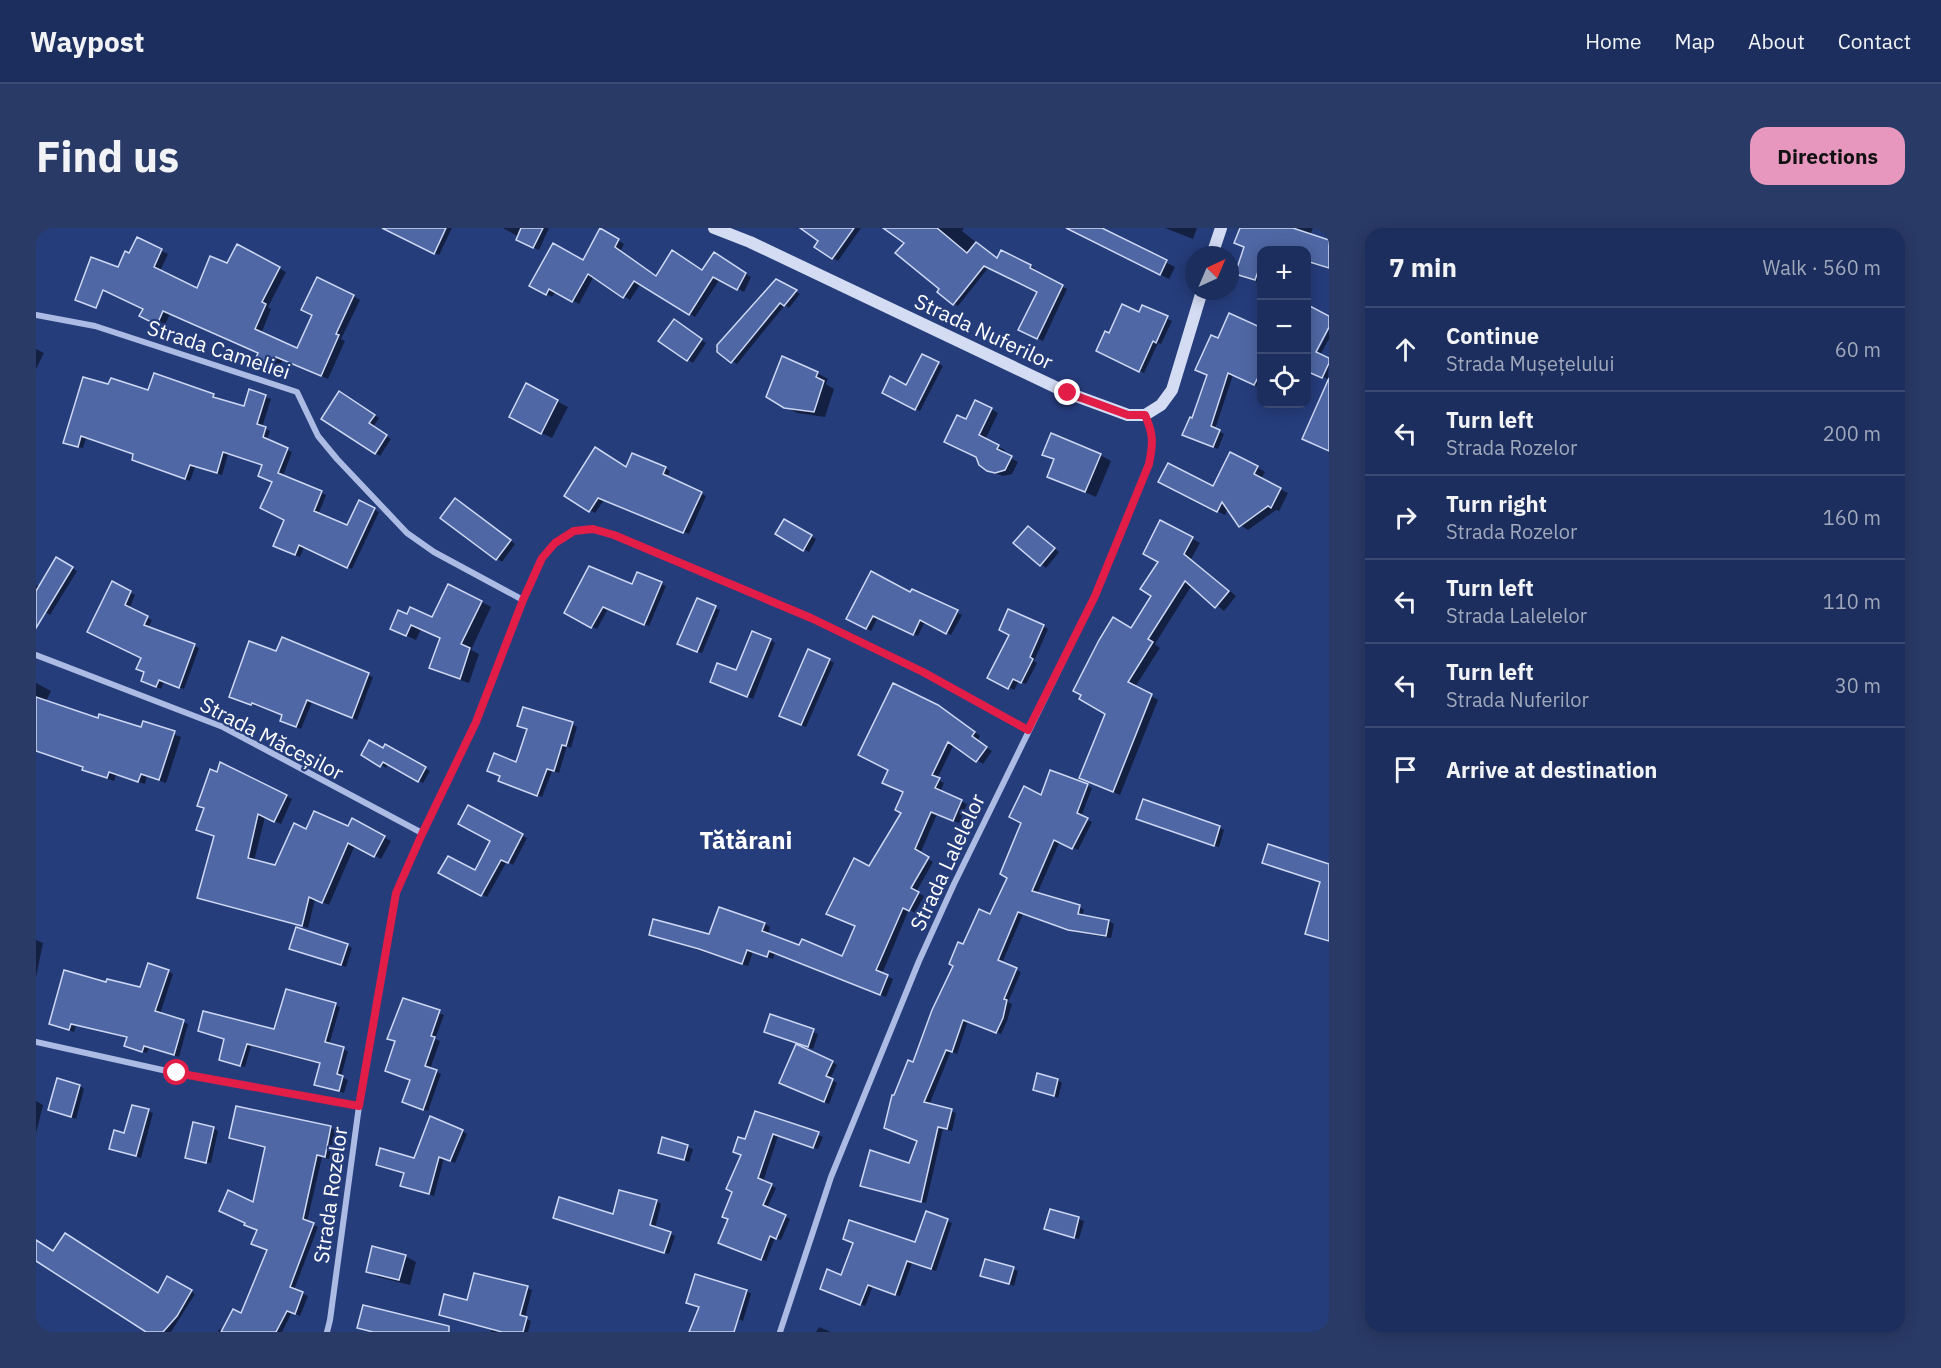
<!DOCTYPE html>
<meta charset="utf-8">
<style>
:root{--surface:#1c2e5d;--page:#293a66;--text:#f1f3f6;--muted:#a0a8bc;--line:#3a4a72;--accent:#e797bd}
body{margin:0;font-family:"IBM Plex Sans",sans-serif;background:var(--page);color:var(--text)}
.controls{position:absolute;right:18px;top:18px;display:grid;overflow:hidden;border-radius:12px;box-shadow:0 3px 15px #0003}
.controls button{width:54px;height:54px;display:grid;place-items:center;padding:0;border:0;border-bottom:2px solid var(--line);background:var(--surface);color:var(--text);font:30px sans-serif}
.compass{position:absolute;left:1149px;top:18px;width:54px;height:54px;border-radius:50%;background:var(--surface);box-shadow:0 3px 15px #0003;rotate:44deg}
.stop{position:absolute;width:18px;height:18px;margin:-14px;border:4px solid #e11d48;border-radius:50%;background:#fff}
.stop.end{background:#e11d48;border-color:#fff;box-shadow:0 2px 6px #0008}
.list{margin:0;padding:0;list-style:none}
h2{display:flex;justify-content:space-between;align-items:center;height:78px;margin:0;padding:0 24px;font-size:26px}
h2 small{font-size:20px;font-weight:400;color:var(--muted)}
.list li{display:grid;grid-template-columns:39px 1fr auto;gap:18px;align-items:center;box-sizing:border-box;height:84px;padding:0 24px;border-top:2px solid var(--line)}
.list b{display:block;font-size:22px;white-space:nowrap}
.list p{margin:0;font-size:20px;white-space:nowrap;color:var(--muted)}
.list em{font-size:20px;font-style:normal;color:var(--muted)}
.icon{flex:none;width:33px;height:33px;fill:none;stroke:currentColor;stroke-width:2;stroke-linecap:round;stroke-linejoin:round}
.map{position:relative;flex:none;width:1293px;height:1104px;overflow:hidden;border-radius:18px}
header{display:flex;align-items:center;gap:36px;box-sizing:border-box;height:84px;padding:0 30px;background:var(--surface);border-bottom:2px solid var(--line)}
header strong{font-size:28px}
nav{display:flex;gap:33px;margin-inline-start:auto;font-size:21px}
.intro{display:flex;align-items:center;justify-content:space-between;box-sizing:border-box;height:144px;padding:0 36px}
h1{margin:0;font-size:42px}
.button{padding:15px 27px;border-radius:18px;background:var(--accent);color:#111;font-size:21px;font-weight:700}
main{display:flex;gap:36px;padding:0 36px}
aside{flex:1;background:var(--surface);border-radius:18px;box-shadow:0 3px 15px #0003}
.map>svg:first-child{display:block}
</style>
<header>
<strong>Waypost</strong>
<nav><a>Home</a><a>Map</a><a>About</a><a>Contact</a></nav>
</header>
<div class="intro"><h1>Find us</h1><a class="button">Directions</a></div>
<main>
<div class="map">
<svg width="1293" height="1104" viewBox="0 0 1293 1104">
<rect width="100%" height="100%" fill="#263d7c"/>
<g fill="#0007">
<polygon points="373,0 416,0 403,27 373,12"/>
<polygon points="467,0 513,0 503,22 486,14 483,9"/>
<polygon points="777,0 825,0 802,33 780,18 784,13"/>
<polygon points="849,0 928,0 926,3 962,32 966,24 995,38 999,41 998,44 1031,61 1007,113 989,104 1003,64 953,39 922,78 918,76 905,61 870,15"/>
<polygon points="1032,0 1062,0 1139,39 1133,51"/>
<polygon points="1129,0 1161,0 1157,11"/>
<polygon points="1205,0 1277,0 1274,7 1293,14 1293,41 1270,34 1270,22 1226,22 1226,55 1209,50 1201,45 1210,20"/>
<polygon points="565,2 588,16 584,24 621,49 667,43 678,26 715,49 708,64 684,51 659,89 605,55 594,72 558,48 543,76 520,63 516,69 495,57 548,34"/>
<polygon points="101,11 132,26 124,43 162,62 192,37 202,18 250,44 232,79 235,81 225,106 262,122 317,68 324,72 305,111 309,113 292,151 247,131 241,144 226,137 224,125 134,86 128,99 112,91 109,81 83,41 94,27"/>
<polygon points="740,53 764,66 753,80 749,77 701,136 679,121"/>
<polygon points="1107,79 1136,93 1125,116 1122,115 1108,145 1067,125 1074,107 1104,86"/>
<polygon points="1272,79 1293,90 1293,95 1275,130 1278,131 1293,102 1293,111 1284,127 1293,131 1292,151 1270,142"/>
<polygon points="643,96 670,115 657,135 625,113"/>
<polygon points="1226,101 1226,154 1223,159 1197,147 1179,201 1188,206 1182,221 1153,209 1183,112"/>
<polygon points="0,121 8,125 0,141"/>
<polygon points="887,128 907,138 884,183 848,164 871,159"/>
<polygon points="781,145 792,151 790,156 798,161 789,189 761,185 732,168"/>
<polygon points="491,157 532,179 516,210 485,195"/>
<polygon points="73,158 113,164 178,167 182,170 182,172 209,180 214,163 235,171 226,199 234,203 231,212 256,224 247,248 290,267 282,287 311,299 323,274 343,284 316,341 268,319 264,329 244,320 250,292 237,254 228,237 192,226 186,247 159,239 154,253 102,234 99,226 50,210 47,220 34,217"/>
<polygon points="304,165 343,190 337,199 355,211 344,228 287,190"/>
<polygon points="955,181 962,185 949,212 969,222 967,226 982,234 976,246 967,248 951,242 930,193"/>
<polygon points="1008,226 1064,227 1075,233 1060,269 1013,248 1019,232"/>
<polygon points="1221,239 1229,244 1225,251 1252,265 1243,283 1240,282 1212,302 1204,297 1192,280 1189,287 1132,258 1178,260"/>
<polygon points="629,240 634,243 631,250 670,268 653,306 568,272 559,285 530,268 591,241"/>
<polygon points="424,274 479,316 466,334 406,289"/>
<polygon points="748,293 780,311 773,324 741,306"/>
<polygon points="1125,294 1164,315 1155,331 1200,368 1188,383 1156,357 1119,416 1124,420 1099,459 1122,472 1084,567 1044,550 1071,485 1095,402 1118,368 1124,333"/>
<polygon points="992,299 1023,324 1010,340 979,315"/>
<polygon points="20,331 41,343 14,387 0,379 0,357 4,359"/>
<polygon points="602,346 630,358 613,398 572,381 561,401 530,385 597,358"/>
<polygon points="76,355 99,367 93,381 116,392 112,400 163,420 148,461 128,454 125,461 112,455 106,430"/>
<polygon points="877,363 926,387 915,407 889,393 882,408 842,389 835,403 812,390 875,366"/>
<polygon points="661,372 684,382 666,425 648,418"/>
<polygon points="446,374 455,379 435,422 443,426 433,455 404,445 395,439 405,410 385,401 380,412 365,405 372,388 397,391"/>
<polygon points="1007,398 1012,401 998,433 1001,435 990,456 983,453 978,462 953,449"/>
<polygon points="735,412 739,415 717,471 683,457 701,444"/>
<polygon points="241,424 332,447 337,449 321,492 276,474 265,501 251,495 248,487 221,476 220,478 199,471"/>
<polygon points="793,432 798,435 770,499 750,490"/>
<polygon points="0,455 15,463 10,473 63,492 106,501 108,495 145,509 130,555 111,548 109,556 80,547 78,553 54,545 47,541 48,540 6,524 0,508"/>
<polygon points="908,482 944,508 941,513 956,523 947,536 918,516 901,551 908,555 904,564 931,576 923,595 901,586 884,626 897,634 880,664 888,668 879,685 873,681 846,746 857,751 850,769 739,725 737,731 717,724 712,738 615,707 674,708 684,680 729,696 734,699 732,707 764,718 807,730 821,698 833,640 867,585"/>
<polygon points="536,496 541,499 535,520 531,518 523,545 516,543 506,569 469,555 481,536 492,501"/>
<polygon points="350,518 394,543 387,555 352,536 350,540 327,527 347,522"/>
<polygon points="1051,557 1056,560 1045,589 1056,594 1042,622 1024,613 1001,666 1043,679 1048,682 1046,688 1073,693 1078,696 1075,710 1039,704 987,686 966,735 985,744 972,774 976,776 971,793 965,806 932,793 921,826 915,823 893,877 920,885 916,903 907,901 890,975 831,960 826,957 874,937 883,913 859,869 878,836 928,718 955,688 1006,569"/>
<polygon points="250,568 256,571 245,596 229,589 218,633 240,638 271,603 312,600 316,592 355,613 345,631 319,617 293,677 279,671 272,700 169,672 163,669 179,609 162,601"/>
<polygon points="433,579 491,610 477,637 471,633 451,669 405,644 439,644 455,612"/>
<polygon points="1106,593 1184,600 1188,602 1183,619"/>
<polygon points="0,712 7,715 0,749"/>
<polygon points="311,717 316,720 310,739 255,720"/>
<polygon points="132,743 137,746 124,786 152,796 143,829 113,819 111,825 94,820 92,810 40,797 38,804 14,796 71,756 105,761"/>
<polygon points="368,772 408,787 399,811 404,813 394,841 405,846 392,883 373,876 376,852 360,814 353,810"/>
<polygon points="299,777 304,779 293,817 312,823 305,849 312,852 308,865 280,856 285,836 215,818 209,839 189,834 184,831 190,811 163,802 239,803"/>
<polygon points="735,788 782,806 777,821 735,806"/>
<polygon points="796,834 801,837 794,851 801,855 793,876 750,858"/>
<polygon points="1022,852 1026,855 1022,870 999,861"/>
<polygon points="44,858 48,861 40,891 13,882"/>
<polygon points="0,873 7,877 0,905"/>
<polygon points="202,879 295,900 300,902 293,931 286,929 271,994 282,999 258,1062 272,1068 264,1088 256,1084 246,1104 182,1104 183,1101 188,1103 206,1087 232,1022 222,1002 219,976 231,920 199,912 194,909"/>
<polygon points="112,883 117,885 105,930 75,920"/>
<polygon points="720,884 787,909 782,921 742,908 727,954 740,960 731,980 754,991 745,1012 739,1010 730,1033 689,1017 706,927"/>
<polygon points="177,900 182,903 175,935 151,930"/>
<polygon points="426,903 431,906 419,935 408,930 398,968 366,957 379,931"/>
<polygon points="627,911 657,921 653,934 623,924"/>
<polygon points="620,973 625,976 619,1000 639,1008 633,1026 518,990 578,988"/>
<polygon points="1015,983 1048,993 1043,1011 1010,1001"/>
<polygon points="911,993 916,995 900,1043 876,1035 864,1068 837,1058 829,1078 790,1063 806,1048 880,1016"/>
<polygon points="0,1013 23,1028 122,1067 132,1050 159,1066 135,1104 112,1104 0,1031"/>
<polygon points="369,1028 380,1034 374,1057 342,1049 331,1043"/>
<polygon points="977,1041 982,1043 978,1058 946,1047"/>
<polygon points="491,1060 496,1062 489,1090 495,1093 492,1104 455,1104 456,1101 410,1089 432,1074"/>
<polygon points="711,1063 715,1066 707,1093 703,1091 698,1104 655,1104"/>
<polygon points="783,1099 795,1104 780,1104"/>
</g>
<g fill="#4f67a4" stroke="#cdd8f4" stroke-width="1.5">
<polygon points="346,0 410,0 398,26"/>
<polygon points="485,0 507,0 497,20 480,12"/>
<polygon points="564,0 583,11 579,19 620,48 636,22 666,42 678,24 710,45 701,62 677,49 653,87 598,53 587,70 552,46 536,74 513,61 510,67 493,58 517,15 547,32"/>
<polygon points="764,0 818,0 796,31 778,19 782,13"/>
<polygon points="847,0 901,0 931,25 940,14 961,30 965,22 995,37 994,40 1027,57 1001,111 982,102 1001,64 948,38 917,77 901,64 903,61 859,25 868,15"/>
<polygon points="1030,0 1066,0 1131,32 1124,47"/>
<polygon points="1204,0 1257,0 1293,12 1293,40 1270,33 1270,22 1226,22 1226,32 1219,52 1199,46 1208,19 1198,15"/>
<polygon points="101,9 126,21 118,39 161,60 174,28 191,35 201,16 244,39 226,74 230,76 219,101 261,120 276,87 265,82 281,49 318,67 300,106 303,107 285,148 240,129 234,142 218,134 222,125 127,83 121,97 103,88 107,81 67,62 60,80 39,72 55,29 82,39 89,23 93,25"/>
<polygon points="740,51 761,62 748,78 744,75 695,135 681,124 681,117"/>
<polygon points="1086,76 1103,84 1106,77 1132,88 1120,115 1117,113 1103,144 1060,123 1069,103 1073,105"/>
<polygon points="1270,76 1293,88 1293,99 1280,124 1293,130 1293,135 1286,150 1270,143"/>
<polygon points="1193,85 1226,100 1226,142 1218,157 1192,145 1175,198 1184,202 1177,219 1146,207 1154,189 1156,190 1171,147 1159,142 1175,107 1182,110"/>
<polygon points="638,91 666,111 651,133 622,113"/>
<polygon points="886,126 903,134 879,182 846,165 854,148 870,157"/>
<polygon points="746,128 782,144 780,149 788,153 778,184 748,180 730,169"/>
<polygon points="118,145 178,166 177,169 208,178 213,161 230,167 221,196 230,199 227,209 252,220 242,245 286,263 278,283 311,297 323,272 339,280 311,340 263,317 259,327 237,318 248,292 224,280 236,254 222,248 226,237 187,224 181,245 154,237 149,251 96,232 97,226 45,208 42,219 27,215 47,149 72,156 75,150 112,162"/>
<polygon points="1293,150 1293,223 1266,211"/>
<polygon points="490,155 522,172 505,206 473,189"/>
<polygon points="303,163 339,187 333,195 351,207 339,226 285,191"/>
<polygon points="939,172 956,180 943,207 963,217 961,221 976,228 969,242 959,245 951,243 943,237 940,229 908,214 921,187 930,191"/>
<polygon points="1015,205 1065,226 1049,264 1011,249 1018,231 1006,227"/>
<polygon points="559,219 590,239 596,225 630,239 627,246 666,264 647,305 562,270 553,284 528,268"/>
<polygon points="1194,224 1222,238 1218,246 1245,260 1235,280 1232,278 1203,299 1186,274 1181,284 1122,254 1132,235 1177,258"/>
<polygon points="419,270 475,312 460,332 404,290"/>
<polygon points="748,291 776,307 767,323 739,306"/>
<polygon points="1124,292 1157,309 1148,326 1193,363 1179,380 1149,353 1112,411 1117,414 1092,454 1116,466 1077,564 1043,550 1069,486 1043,471 1045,467 1037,463 1063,412 1077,389 1095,400 1115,368 1104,361 1122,334 1107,326"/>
<polygon points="992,298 1019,320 1004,338 977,315"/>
<polygon points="20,329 37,339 0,400 0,363"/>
<polygon points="553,338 596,356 601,344 626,354 608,397 567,379 555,400 528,385"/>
<polygon points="835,343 874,364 876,361 922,382 910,406 884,392 877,407 837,388 830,401 810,391"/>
<polygon points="76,353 95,363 89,377 112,388 108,397 159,416 143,460 123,452 120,459 105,453 108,444 100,441 105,430 51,404"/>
<polygon points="412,356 446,373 425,416 434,420 424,451 393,440 404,410 375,397 370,408 354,401 362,382 371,386 374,379 396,389"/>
<polygon points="661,370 680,378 661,424 641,416"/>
<polygon points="972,381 1008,397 994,429 997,431 985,455 977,451 972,461 951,450 973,407 963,402"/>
<polygon points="716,403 735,411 711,469 674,454 681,435 700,442"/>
<polygon points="246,409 333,445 316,490 271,472 260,499 244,493 246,487 216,475 215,477 193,469 213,413 240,423"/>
<polygon points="772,421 794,431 765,497 743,488"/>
<polygon points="857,455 902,477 939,504 936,508 951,519 940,534 912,514 896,547 904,550 899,560 926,572 917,593 895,584 879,621 893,629 875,660 883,664 873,683 867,680 840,742 852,747 844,767 733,723 731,729 711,722 706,736 663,721 613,707 617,691 673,706 683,679 729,695 726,703 763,717 766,711 806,728 819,698 790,686 818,630 833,638 865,585 859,582 867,564 846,555 852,542 822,527"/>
<polygon points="0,469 62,490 63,486 105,499 107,493 139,503 123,552 105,546 102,554 73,544 71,550 46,542 47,539 0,523"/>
<polygon points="487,479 537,494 530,518 526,517 518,543 511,541 501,568 462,553 464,548 451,543 458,525 480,534 491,501 481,498"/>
<polygon points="333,512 347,520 349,516 390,539 382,554 347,534 344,539 325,527"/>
<polygon points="184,534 251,567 238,594 222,586 212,630 239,637 258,595 270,601 278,583 312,598 316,590 349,608 338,629 312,615 286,675 273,669 266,698 161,670 178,608 160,602 168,580 161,578 174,541 181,544"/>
<polygon points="1014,542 1052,556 1041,585 1052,590 1036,621 1018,612 996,663 1044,677 1042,686 1073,692 1070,708 1032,702 982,684 962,732 981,740 968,771 971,772 967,790 960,805 927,792 916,824 910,822 888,874 916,881 911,901 902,899 885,974 824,958 834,922 873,935 881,913 848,900 856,867 858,867 872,832 877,834 896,782 917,738 913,736 922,714 927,716 943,681 954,686 971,650 964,646 985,595 973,589 988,558 1005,567"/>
<polygon points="1107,571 1184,598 1178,618 1100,591"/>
<polygon points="432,577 487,606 472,635 465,632 445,668 402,645 412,628 439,642 454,613 422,596"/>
<polygon points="1232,616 1293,636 1293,713 1269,706 1284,654 1226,635"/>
<polygon points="260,699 312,716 305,737 253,721"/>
<polygon points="112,735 133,742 119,783 148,792 138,827 108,818 106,824 88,818 91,809 35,796 33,802 13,796 28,742 70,754 71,751 104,759"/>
<polygon points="250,761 300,775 289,814 308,819 301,846 307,848 303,863 278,857 284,835 211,816 204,838 183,832 188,811 162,803 167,783 238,801"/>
<polygon points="367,770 404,782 395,808 399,809 389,838 401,842 387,882 366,874 374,852 349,843 359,813 351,811"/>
<polygon points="734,786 778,801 772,819 728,804"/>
<polygon points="760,816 797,833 790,848 797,851 788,874 743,855"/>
<polygon points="1001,845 1022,851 1018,868 997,862"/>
<polygon points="21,850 44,857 35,889 12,882"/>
<polygon points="96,877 113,881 100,928 73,921 78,902 88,905"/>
<polygon points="200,878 295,898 289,929 281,927 267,991 278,995 254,1059 267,1064 259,1086 251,1083 240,1104 185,1104 197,1081 205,1085 231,1022 215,1016 221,1002 208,997 209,995 183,983 192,962 217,974 229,919 193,910"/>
<polygon points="719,883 783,904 777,920 737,906 722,950 736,956 727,977 750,987 740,1011 734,1008 725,1032 682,1015 692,991 686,989 696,964 690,961 705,927 697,924 702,909 709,911"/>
<polygon points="394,888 427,902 414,933 403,929 393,966 364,958 368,945 340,937 344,920 378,930"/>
<polygon points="157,894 178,899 170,935 149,930"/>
<polygon points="626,909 652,917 648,932 622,925"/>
<polygon points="583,962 621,972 614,997 635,1004 628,1025 517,990 523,969 577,986"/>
<polygon points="1014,981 1043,989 1038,1010 1008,1001"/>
<polygon points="890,983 912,991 895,1041 871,1033 859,1067 832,1057 824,1077 784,1061 791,1041 805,1047 817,1015 807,1011 813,992 879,1014"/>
<polygon points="29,1005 122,1065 131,1048 156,1062 141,1088 127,1104 110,1104 0,1033 0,1012 17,1023"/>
<polygon points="336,1018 370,1027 363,1052 330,1044"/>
<polygon points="949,1031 978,1039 973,1056 944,1048"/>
<polygon points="438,1045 492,1058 484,1087 491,1089 487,1104 466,1104 403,1087 408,1066 431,1072"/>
<polygon points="659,1046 711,1062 698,1104 653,1104 663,1079 650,1075"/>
<polygon points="327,1077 413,1098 413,1104 337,1104 321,1100"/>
</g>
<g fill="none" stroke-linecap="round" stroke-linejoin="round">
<g stroke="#abbbe4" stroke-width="6">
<polyline points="0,87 59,98 261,164 282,208 301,231 371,305 398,324 487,372"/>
<polyline points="0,427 187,499 386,605"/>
<polyline points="0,814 140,845 323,878"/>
<polyline points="291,1104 294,1092 323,878 360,665 386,605 440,494 487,372 506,330 519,315 538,303 557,301 578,307 775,390 887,444 992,502"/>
<path d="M 744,1104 L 795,949 L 883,733 L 918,656 L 1059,368 L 1113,236 C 1117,216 1118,207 1109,187"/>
</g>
<g stroke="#d4dcf4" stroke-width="12">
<polyline points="678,0 714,14 1032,165 1092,187 1109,187 1125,177 1136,162 1166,63"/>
<polyline points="1176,27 1185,0"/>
</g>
</g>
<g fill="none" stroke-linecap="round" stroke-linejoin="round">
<path stroke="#e11d48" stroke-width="8" d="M 141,845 L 323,878 L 360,665 L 386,606 L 440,494 L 487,372 L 506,330 L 519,315 L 538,303 L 557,301 L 578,307 L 775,390 L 887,444 L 992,502 L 1059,368 L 1113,236 C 1117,216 1118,207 1109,187 L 1092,187 L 1032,165"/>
</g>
<g text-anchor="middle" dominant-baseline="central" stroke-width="4.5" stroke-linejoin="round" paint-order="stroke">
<g font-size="21" fill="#fff" stroke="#263d7c">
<text transform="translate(948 103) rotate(25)">Strada Nuferilor</text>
<text transform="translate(183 121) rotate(18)">Strada Cameliei</text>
<text transform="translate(236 510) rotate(27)">Strada Măceșilor</text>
<text transform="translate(911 634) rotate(-65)">Strada Lalelelor</text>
<text transform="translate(294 967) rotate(-82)">Strada Rozelor</text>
</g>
<g font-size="24" font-weight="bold" fill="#fff" stroke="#263d7c">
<text x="710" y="612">Tătărani</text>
</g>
</g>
</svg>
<div class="controls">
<button>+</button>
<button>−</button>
<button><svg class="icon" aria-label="locate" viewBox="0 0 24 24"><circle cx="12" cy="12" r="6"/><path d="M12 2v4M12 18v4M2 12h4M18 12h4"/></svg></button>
</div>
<svg class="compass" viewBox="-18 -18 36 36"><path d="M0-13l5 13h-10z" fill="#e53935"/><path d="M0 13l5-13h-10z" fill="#a0a8bc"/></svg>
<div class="stop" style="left:141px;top:845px"></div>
<div class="stop end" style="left:1032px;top:165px"></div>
</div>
<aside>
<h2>7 min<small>Walk · 560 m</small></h2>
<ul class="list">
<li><svg class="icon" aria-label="ahead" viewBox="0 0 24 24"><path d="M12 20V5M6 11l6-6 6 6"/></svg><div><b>Continue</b><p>Strada Mușețelului</p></div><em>60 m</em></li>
<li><svg class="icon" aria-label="left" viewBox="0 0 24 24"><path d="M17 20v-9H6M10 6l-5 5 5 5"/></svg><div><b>Turn left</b><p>Strada Rozelor</p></div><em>200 m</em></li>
<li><svg class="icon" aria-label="right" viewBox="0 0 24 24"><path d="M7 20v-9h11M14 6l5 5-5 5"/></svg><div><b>Turn right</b><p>Strada Rozelor</p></div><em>160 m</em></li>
<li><svg class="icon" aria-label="left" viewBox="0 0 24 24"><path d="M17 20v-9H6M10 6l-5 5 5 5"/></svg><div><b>Turn left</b><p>Strada Lalelelor</p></div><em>110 m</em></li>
<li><svg class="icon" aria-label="left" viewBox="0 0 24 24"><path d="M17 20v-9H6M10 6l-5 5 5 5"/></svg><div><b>Turn left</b><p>Strada Nuferilor</p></div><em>30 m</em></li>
<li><svg class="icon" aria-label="arrive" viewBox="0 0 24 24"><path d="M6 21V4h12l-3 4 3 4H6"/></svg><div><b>Arrive at destination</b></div></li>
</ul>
</aside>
</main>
